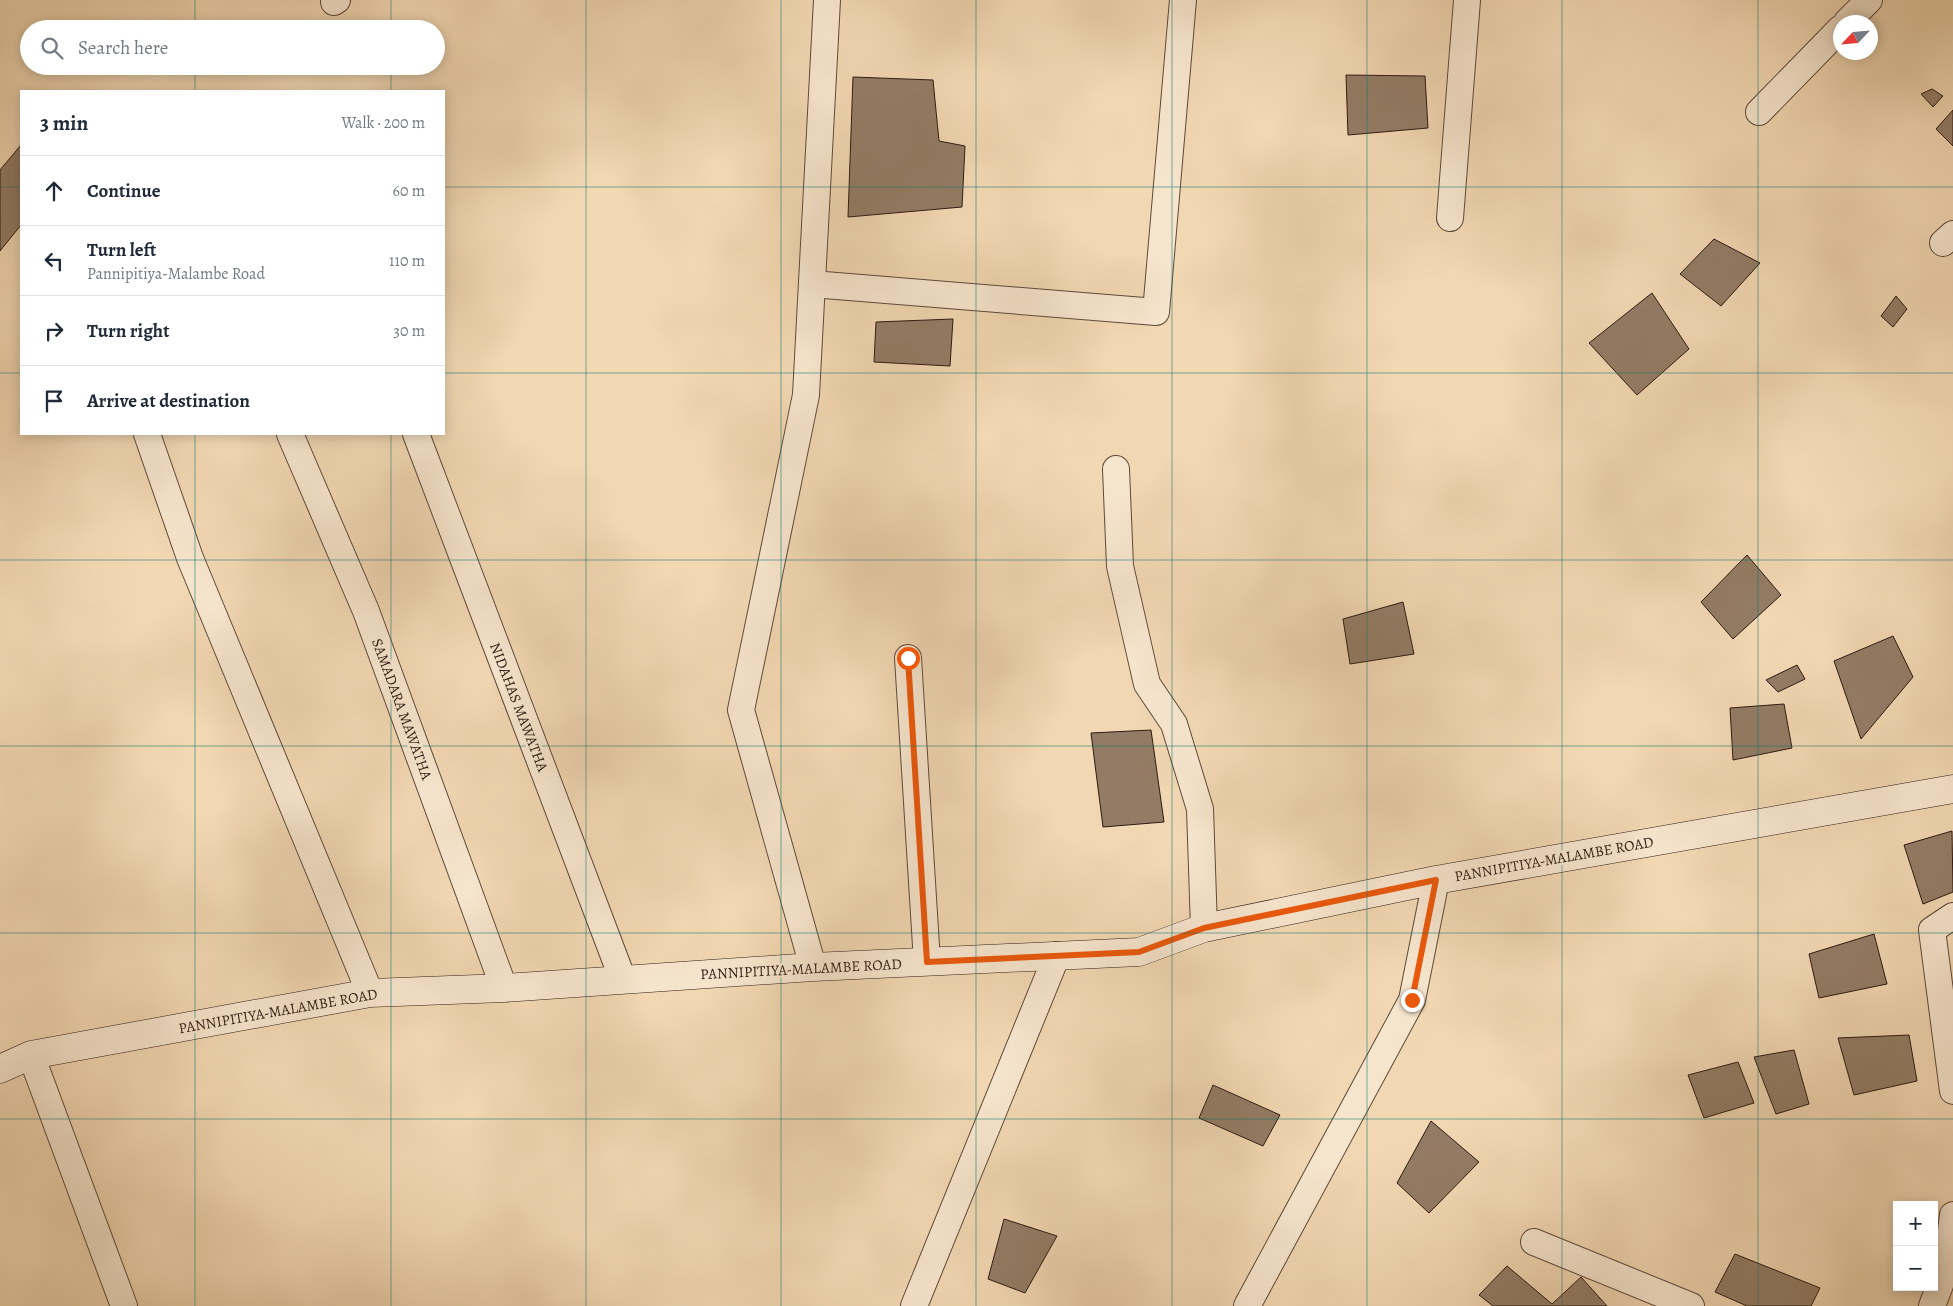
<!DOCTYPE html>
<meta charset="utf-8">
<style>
:root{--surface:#fff;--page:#f2f2f3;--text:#1f2937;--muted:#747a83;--line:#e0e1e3}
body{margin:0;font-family:Alegreya,serif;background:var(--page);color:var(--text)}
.controls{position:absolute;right:15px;bottom:15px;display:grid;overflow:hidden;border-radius:0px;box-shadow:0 2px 12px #0003}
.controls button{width:45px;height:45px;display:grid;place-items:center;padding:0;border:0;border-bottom:1px solid var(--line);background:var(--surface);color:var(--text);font:25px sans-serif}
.compass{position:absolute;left:1833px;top:15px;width:45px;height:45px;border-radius:50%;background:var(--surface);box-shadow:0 2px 12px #0003;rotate:244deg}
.stop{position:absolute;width:15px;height:15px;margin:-11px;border:4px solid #ea580c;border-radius:50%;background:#fff}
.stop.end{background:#ea580c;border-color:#fff;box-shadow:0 1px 5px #0008}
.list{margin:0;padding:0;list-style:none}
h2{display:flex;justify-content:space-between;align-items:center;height:65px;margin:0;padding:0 20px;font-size:21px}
h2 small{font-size:16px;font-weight:400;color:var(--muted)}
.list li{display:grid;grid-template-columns:32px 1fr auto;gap:15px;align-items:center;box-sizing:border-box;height:70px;padding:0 20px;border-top:1px solid var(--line)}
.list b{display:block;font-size:19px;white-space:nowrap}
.list p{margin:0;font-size:16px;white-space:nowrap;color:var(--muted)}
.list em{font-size:16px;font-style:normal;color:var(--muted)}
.icon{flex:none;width:28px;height:28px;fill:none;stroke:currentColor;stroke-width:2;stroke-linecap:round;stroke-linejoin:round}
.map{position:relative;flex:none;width:1953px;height:1306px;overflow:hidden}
.search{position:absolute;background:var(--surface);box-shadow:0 2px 12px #0003;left:20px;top:20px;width:425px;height:55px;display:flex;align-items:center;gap:12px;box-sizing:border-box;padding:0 18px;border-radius:28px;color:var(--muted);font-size:19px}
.panel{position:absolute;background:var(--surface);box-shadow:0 2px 12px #0003;left:20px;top:90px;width:425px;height:345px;border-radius:0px}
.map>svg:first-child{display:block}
</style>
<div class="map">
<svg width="1953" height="1306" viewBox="0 0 1953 1306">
<rect width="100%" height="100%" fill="#f1d7b2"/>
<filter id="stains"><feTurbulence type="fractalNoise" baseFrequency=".004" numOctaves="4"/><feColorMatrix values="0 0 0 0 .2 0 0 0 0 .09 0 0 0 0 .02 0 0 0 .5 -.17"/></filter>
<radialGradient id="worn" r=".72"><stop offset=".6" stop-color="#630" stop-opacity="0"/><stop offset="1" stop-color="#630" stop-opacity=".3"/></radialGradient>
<g fill="#937c65" stroke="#2d1a12">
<polygon points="1346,75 1425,76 1428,128 1348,135"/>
<polygon points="853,77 933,80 939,141 965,146 962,207 848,217"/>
<polygon points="1932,89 1943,96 1933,107 1921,94"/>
<polygon points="1953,110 1953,146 1936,129"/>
<polygon points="21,145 21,225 0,251 0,170"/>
<polygon points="1714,239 1760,263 1721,306 1680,274"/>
<polygon points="1652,293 1689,349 1637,395 1589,343"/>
<polygon points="1896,296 1907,309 1893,327 1881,316"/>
<polygon points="953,319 950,366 874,362 876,322"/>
<polygon points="1747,555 1781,595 1733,639 1701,602"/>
<polygon points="1403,602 1414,654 1350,664 1343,619"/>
<polygon points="1893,636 1913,677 1861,739 1834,661"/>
<polygon points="1797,665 1805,679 1778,692 1766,680"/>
<polygon points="1784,704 1792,748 1733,760 1730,708"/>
<polygon points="1151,730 1164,822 1103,827 1091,733"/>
<polygon points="1952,831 1953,892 1923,904 1904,845"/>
<polygon points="1874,934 1887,984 1819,998 1809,954"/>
<polygon points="1909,1035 1917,1081 1854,1095 1838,1038"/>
<polygon points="1794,1050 1809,1104 1776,1114 1754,1057"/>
<polygon points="1738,1062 1754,1103 1704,1118 1688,1075"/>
<polygon points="1213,1085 1280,1115 1263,1146 1199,1118"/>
<polygon points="1431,1121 1479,1162 1429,1213 1397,1183"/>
<polygon points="1004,1219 1057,1236 1025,1293 988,1279"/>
<polygon points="1735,1254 1820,1288 1811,1306 1747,1306 1715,1292"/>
<polygon points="1507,1266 1552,1304 1581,1277 1607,1306 1493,1306 1479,1295"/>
</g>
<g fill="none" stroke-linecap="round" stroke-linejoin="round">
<g stroke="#5e493a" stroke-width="28">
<g id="street">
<polyline points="334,2 337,0"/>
<polyline points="1847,22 1869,0"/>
<polyline points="1759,112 1840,29"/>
<polyline points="1450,218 1467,0"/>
<polyline points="1943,243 1953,234"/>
<polyline points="812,284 1156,312 1183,0"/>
<polyline points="147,434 190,558 370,993"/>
<polyline points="290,434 366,611 504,988"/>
<polyline points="416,434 623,980"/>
<polyline points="1116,469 1120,566 1147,684 1174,724 1200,809 1204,928"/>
<polyline points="908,658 927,962"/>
<polyline points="1953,916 1932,930 1953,1091"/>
<polyline points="813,967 741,710 806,395 827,0"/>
<polyline points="31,1055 124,1306"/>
<polyline points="1534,1242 1691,1306"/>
<polyline points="914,1306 1057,955"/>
<polyline points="1247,1306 1412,1000 1436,880"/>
<polyline points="1932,1306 1946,1269 1953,1215"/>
</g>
</g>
<g stroke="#2d1a12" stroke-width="29">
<polyline id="secondary" points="0,1069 31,1055 370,993 504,988 813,967 1139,952 1204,928 1436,880 1953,789"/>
</g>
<use href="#street" stroke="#f6e5cd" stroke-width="26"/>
<use href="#secondary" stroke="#f6e5cd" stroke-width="28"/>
</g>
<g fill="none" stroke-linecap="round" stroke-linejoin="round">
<polyline stroke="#ea580c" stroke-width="6" points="908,658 927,962 1139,952 1204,928 1436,880 1412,1000"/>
</g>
<path fill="none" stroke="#0f766e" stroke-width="1" stroke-opacity="0.55" d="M 195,0 L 195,29M 391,0 L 391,29M 586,0 L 586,1306M 781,0 L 781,1306M 976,0 L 976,1306M 1172,0 L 1172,1306M 1367,0 L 1367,1306M 1562,0 L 1562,1306M 1758,0 L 1758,1306M 195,66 L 195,91M 391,66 L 391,91M 0,187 L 21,187M 444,187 L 1953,187M 0,373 L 21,373M 444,373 L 1953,373M 195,434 L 195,1306M 391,434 L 391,1306M 0,560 L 1953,560M 0,746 L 1953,746M 0,933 L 1953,933M 0,1119 L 1953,1119"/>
<g text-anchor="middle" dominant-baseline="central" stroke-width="5" stroke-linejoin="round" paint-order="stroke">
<g font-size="15" fill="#2d1a12" stroke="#f6e5cd">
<text transform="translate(519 707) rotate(69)">NIDAHAS MAWATHA</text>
<text transform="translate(402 709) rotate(70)">SAMADARA MAWATHA</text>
<text transform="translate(1554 859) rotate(-10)">PANNIPITIYA-MALAMBE ROAD</text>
<text transform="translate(801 969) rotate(-3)">PANNIPITIYA-MALAMBE ROAD</text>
<text transform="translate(278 1011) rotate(-10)">PANNIPITIYA-MALAMBE ROAD</text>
</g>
</g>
<rect width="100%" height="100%" filter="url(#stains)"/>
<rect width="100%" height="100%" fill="url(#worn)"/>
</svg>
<div class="controls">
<button>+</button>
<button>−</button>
</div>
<svg class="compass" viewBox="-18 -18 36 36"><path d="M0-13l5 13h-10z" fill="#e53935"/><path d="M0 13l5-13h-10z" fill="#747a83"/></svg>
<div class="stop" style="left:908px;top:658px"></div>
<div class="stop end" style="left:1412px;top:1000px"></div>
<div class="search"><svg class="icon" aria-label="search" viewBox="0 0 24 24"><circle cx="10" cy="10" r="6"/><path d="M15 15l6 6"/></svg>Search here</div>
<section class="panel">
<h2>3 min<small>Walk · 200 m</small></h2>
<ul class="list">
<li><svg class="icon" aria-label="ahead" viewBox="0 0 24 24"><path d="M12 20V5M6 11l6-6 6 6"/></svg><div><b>Continue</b></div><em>60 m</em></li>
<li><svg class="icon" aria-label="left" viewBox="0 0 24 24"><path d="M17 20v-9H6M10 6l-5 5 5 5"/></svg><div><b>Turn left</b><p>Pannipitiya-Malambe Road</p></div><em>110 m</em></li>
<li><svg class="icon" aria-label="right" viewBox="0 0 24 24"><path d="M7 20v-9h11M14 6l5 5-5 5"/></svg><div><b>Turn right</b></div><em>30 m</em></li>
<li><svg class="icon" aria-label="arrive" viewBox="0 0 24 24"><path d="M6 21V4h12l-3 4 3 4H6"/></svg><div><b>Arrive at destination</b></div></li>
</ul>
</section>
</div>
